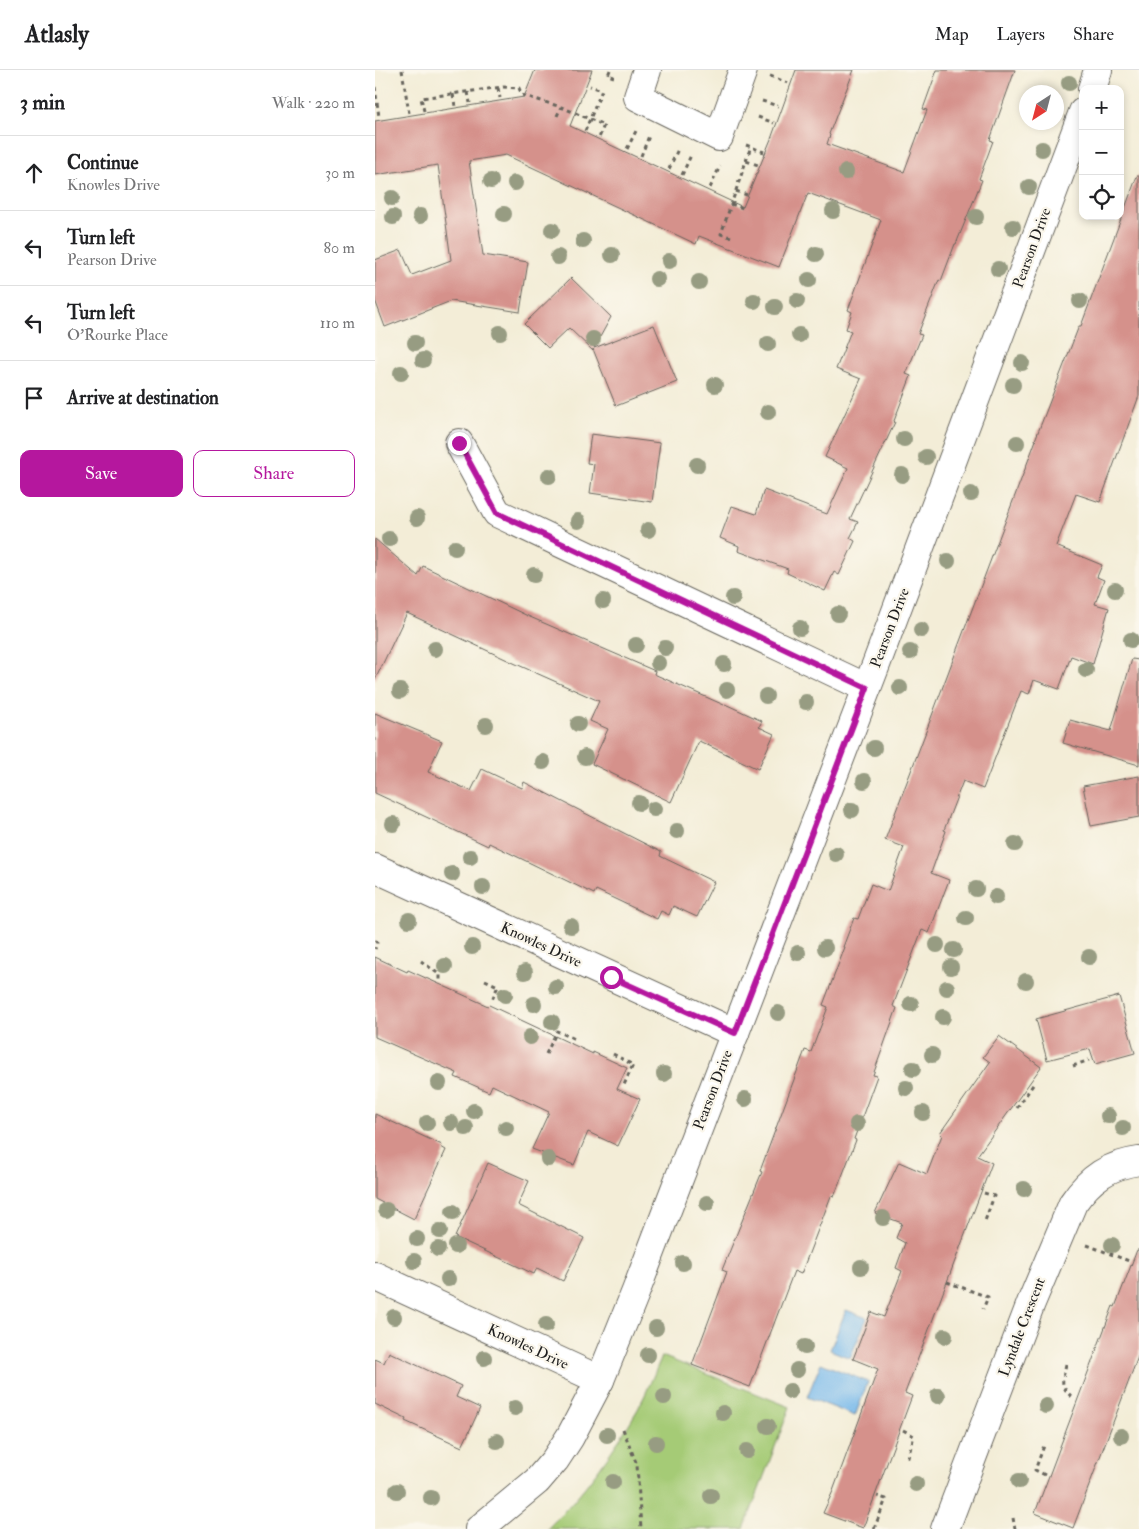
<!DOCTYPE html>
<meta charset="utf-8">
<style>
:root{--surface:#fff;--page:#f2f2f2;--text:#202124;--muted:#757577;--line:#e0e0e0;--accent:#b5179e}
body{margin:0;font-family:"IM FELL Double Pica",serif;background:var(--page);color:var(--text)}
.controls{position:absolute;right:15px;top:15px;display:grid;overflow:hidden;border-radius:10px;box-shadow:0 2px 8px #0003}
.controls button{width:45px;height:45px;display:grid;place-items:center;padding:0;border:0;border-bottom:1px solid var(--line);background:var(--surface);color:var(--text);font:25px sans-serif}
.compass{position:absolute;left:644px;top:15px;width:45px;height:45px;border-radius:50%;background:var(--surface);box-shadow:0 2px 8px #0003;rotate:216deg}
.stop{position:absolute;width:15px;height:15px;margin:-11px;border:4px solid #b5179e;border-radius:50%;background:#fff}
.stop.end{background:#b5179e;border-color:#fff;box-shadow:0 1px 5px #0008}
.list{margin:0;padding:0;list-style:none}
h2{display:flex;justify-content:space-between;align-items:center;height:65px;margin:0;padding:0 20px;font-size:21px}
h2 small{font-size:16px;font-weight:400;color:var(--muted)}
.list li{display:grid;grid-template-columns:32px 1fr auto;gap:15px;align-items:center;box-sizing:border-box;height:75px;padding:0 20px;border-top:1px solid var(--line)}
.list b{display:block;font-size:19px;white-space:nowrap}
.list p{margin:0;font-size:16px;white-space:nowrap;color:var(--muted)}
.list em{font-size:16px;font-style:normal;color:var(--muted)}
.actions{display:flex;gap:10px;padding:15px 20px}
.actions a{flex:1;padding:11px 0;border:1px solid var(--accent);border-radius:10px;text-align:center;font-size:18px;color:var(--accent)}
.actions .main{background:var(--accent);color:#fff}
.icon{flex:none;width:28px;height:28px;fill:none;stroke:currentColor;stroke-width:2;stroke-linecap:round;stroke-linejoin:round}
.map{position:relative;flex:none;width:764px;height:1459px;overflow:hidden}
header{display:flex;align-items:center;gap:30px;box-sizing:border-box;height:70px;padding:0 25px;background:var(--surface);border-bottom:1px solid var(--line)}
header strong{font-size:24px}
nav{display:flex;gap:28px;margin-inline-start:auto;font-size:18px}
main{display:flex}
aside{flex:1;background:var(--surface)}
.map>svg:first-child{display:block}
</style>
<header>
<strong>Atlasly</strong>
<nav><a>Map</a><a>Layers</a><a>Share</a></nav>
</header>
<main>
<aside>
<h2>3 min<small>Walk · 220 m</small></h2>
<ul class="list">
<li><svg class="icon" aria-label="ahead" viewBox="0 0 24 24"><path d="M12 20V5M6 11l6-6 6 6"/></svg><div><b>Continue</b><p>Knowles Drive</p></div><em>30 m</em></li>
<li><svg class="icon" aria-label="left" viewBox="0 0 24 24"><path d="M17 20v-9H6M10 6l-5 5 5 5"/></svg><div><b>Turn left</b><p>Pearson Drive</p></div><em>80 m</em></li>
<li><svg class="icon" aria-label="left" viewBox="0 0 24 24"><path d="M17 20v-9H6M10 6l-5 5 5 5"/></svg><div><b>Turn left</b><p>O'Rourke Place</p></div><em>110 m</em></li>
<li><svg class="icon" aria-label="arrive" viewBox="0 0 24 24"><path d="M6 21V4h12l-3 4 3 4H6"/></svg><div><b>Arrive at destination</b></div></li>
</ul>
<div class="actions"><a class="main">Save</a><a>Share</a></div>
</aside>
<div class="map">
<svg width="764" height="1459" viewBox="0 0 764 1459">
<rect width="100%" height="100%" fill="#fbf7ec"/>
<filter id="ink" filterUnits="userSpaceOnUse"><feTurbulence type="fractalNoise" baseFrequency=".02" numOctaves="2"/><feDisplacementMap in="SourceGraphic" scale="10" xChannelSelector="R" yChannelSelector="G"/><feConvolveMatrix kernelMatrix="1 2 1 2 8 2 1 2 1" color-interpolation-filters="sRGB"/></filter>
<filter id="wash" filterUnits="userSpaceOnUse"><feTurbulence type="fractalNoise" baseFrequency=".0096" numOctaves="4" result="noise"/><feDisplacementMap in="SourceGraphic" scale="20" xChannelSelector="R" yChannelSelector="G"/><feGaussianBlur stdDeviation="1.12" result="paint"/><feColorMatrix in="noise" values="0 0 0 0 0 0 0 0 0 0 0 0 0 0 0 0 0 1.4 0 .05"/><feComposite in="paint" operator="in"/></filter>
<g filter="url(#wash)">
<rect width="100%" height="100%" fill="#f3edd7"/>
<path fill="#a5cb76" stroke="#607449" d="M 287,1286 L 415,1337 L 369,1459 L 172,1459 C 208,1424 238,1382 263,1339 C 272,1322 279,1304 287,1286 Z"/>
<g fill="#75b7ea" stroke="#486a83">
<polygon points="471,1240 492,1248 475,1288 455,1280"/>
<polygon points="446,1293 493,1312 480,1346 432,1327"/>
</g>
<g id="blocks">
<g fill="#d5918b">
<polygon points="160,0 217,0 195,56 368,137 396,69 421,0 479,0 454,64 455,65 452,74 529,102 552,40 548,39 562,0 640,0 615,70 618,71 604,109 607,110 581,174 580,174 566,211 564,210 543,264 547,265 531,304 536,306 519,351 520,352 475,449 483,452 475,468 480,471 464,505 459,502 450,521 412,503 413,499 363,481 364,476 345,468 357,436 381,444 389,420 452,444 473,398 450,387 486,309 461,299 476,261 471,259 477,242 473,240 506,150 433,123 404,197 324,166 321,174 131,85 94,91 108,185 153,192 145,242 76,231 10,257 0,230 0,190 26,180 37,205 76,190 63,95 0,105 0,51 149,27"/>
<polygon points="762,106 764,106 764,326 725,432 701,424 681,476 727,495 722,507 729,510 720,534 734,538 718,594 696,586 684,619 659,610 654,624 646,621 608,719 588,711 569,760 571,761 556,803 574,810 554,863 547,860 518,936 522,938 498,1005 502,1006 479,1069 481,1070 459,1127 456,1126 426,1204 419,1201 375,1317 317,1295 352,1202 347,1200 387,1102 385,1101 430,980 436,982 453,937 448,935 470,877 468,877 479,848 483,849 496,814 513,821 529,777 510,770 661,370 660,370 704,256 706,256"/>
<polygon points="196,208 236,247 219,278 279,255 302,312 241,336 218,279 218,281 194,258 173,278 149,254"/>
<polygon points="216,364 285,373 277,432 215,423 219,394 212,393"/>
<polygon points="0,469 43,506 48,496 155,547 280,601 279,604 349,635 350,634 387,651 384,657 399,664 383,699 324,671 296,732 217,694 233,659 215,651 224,631 141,594 32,543 0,610"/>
<polygon points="757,589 764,590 764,695 688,673 695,650 736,661"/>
<polygon points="0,643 67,671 53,702 96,721 107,699 147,718 149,712 286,782 285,786 339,812 322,847 298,836 294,845 286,841 282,849 221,820 219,824 114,773 113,776 0,723"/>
<polygon points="764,706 764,747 716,756 708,716"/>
<polygon points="0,887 32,902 33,900 113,936 114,935 218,984 218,982 252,998 242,1019 265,1029 243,1076 213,1062 199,1095 157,1079 174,1042 117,1015 114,1022 80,1007 82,1003 0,967"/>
<polygon points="744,926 760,983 720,994 715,979 672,990 661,949"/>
<polygon points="624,966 666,997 602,1086 617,1093 530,1323 537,1326 488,1458 448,1443 458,1421 503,1299 478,1289 496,1242 509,1247 527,1201 521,1198 530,1173 521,1168 527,1153 500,1143 524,1092 552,1104 567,1065 565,1063 615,992 608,987"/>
<polygon points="0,1044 67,1075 66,1077 71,1080 39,1149 0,1129"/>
<polygon points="113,1093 154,1111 143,1135 209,1168 188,1211 162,1198 159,1204 80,1167"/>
<polygon points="762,1180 764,1180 764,1284 698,1458 660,1443 738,1236 740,1237"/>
<polygon points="14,1282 86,1316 81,1327 105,1338 87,1377 30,1351 31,1349 0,1334 0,1289 9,1293"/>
</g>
</g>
</g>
<g filter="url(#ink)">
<use href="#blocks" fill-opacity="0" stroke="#67655d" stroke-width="1"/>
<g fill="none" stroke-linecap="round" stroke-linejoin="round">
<g stroke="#67655d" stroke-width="30">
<g id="minor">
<polyline points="272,0 263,27 344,67 368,0"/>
<polyline points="717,19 723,0"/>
<polyline points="84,373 122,443 492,618"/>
<polyline points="0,798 360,963"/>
<polyline points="0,1206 225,1310"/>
<polyline points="104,1459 162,1411 180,1390 195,1367 225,1310 261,1221 502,592 708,42"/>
<path d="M 570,1459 L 656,1233 L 698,1133 C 715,1108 734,1095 764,1091"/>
</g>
</g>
<g stroke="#67655d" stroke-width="3" stroke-dasharray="4 4" stroke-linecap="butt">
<polyline points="27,0 34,43"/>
<polyline points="235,0 233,5 239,7"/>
<polyline points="395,6 413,13"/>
<polyline points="0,17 4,47"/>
<polyline points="123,18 125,28"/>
<polyline points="93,22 95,33"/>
<polyline points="78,24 80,36"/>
<polyline points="387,31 403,36"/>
<polyline points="49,41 46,28 128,17 144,18 147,25 186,37 229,55 224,68"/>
<polyline points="182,46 186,37"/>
<polyline points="383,47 399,53"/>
<polyline points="210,61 227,20 215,16"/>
<polyline points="371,75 389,82"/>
<polyline points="252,79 262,59"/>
<polyline points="266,86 274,66"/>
<polyline points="371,91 376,76"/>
<polyline points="294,99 303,79"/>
<polyline points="307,105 316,85"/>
<polyline points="335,118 345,96"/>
<polyline points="361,121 372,125"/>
<polyline points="356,134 368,138"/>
<polyline points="356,167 346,164 371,91 383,95"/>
<polyline points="0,870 2,873 0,879"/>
<polyline points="46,891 65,905 65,911"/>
<polyline points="110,910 123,916 116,932"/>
<polyline points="171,984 182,961 200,969"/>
<polyline points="238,984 258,995 248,1017"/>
<polyline points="698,996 714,990"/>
<polyline points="642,1038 660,1012"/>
<polyline points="609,1123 619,1126 610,1151"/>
<polyline points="712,1175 754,1191"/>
<polyline points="572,1212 613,1227 608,1239"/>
<path d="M 691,1294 C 687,1313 684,1315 699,1329"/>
<polyline points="248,1359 262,1395 266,1459"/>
<polyline points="528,1360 539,1366 532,1391"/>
<polyline points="670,1405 660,1400 670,1373"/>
<polyline points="638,1448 640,1459"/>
<polyline points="499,1459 511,1429 502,1426"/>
</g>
<use href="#minor" stroke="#fff" stroke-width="28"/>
</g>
<g fill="#979c82">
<circle cx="694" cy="13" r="8"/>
<circle cx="667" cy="79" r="8"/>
<circle cx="471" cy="102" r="8"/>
<circle cx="116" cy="111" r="8"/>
<circle cx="140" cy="113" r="8"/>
<circle cx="654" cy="117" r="8"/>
<circle cx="17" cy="128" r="8"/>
<circle cx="458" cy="141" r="8"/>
<circle cx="129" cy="144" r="8"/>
<circle cx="45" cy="146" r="8"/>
<circle cx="18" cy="147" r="8"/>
<circle cx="601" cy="147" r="8"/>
<circle cx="638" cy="157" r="8"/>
<circle cx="177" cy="160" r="8"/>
<circle cx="208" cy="171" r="8"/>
<circle cx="441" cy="184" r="8"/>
<circle cx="237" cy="185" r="8"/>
<circle cx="183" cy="187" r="8"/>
<circle cx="294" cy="191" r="8"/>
<circle cx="623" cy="199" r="8"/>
<circle cx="282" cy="209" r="8"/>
<circle cx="434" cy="210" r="8"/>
<circle cx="324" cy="212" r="8"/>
<circle cx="379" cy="231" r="8"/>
<circle cx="422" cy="231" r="8"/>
<circle cx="705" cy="231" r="8"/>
<circle cx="400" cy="237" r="8"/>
<circle cx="125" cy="263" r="8"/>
<circle cx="424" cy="265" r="8"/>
<circle cx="218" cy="269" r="8"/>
<circle cx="40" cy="273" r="8"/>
<circle cx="393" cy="274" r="8"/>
<circle cx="48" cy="290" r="8"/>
<circle cx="647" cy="293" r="8"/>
<circle cx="26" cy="303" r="8"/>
<circle cx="340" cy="315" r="8"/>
<circle cx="638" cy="315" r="8"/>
<circle cx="393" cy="342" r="8"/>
<circle cx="529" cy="369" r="8"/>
<circle cx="642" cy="373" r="8"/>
<circle cx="551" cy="387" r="8"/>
<circle cx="322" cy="395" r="8"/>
<circle cx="527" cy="405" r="8"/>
<circle cx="174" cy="406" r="8"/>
<circle cx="596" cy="424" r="8"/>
<circle cx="42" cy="448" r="8"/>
<circle cx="203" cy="451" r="8"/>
<circle cx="273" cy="460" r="8"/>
<circle cx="14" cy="469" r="8"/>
<circle cx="80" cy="478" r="8"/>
<circle cx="573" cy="491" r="8"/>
<circle cx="159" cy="505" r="8"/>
<circle cx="740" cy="520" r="8"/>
<circle cx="358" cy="528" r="8"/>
<circle cx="228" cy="531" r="8"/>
<circle cx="463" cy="544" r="8"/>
<circle cx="425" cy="558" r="8"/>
<circle cx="546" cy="560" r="8"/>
<circle cx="756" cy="570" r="8"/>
<circle cx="261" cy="575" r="8"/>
<circle cx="290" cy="578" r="8"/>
<circle cx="60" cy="579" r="8"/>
<circle cx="535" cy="582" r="8"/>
<circle cx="283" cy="593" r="8"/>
<circle cx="349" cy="594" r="8"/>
<circle cx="711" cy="600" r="8"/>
<circle cx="525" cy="618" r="8"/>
<circle cx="352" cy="620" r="8"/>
<circle cx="25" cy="621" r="8"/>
<circle cx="391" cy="626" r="8"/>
<circle cx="431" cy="632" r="8"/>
<circle cx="203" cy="654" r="8"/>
<circle cx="111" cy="655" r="8"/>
<circle cx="499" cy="678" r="8"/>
<circle cx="210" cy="687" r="8"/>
<circle cx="168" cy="692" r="8"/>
<circle cx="489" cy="711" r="8"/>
<circle cx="264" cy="733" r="8"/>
<circle cx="279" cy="739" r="8"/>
<circle cx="477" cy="740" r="8"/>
<circle cx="18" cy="754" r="8"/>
<circle cx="302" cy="761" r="8"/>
<circle cx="640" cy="774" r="8"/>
<circle cx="461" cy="784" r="8"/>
<circle cx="95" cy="787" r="8"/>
<circle cx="77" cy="804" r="8"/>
<circle cx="108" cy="817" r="8"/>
<circle cx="601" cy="819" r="8"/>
<circle cx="621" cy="827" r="8"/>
<circle cx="591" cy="848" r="8"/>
<circle cx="34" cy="850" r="8"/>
<circle cx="196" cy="856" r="8"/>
<circle cx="562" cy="875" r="8"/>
<circle cx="97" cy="877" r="8"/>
<circle cx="450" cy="878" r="8"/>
<circle cx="579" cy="880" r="8"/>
<circle cx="423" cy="883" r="8"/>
<circle cx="714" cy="887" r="8"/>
<circle cx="70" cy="896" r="8"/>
<circle cx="576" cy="897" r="8"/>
<circle cx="150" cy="902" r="8"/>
<circle cx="651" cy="911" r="8"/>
<circle cx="181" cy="917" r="8"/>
<circle cx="572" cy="918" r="8"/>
<circle cx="130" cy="925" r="8"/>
<circle cx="159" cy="934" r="8"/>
<circle cx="536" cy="934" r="8"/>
<circle cx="403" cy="943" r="8"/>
<circle cx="568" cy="947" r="8"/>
<circle cx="177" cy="952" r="8"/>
<circle cx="155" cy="967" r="8"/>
<circle cx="557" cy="985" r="8"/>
<circle cx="538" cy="999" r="8"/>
<circle cx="289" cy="1004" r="8"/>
<circle cx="64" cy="1013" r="8"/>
<circle cx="531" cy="1018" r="8"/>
<circle cx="370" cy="1029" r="8"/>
<circle cx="99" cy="1041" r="8"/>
<circle cx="548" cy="1043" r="8"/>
<circle cx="733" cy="1046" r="8"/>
<circle cx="52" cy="1053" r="8"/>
<circle cx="76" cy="1053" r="8"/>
<circle cx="482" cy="1054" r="8"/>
<circle cx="91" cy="1058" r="8"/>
<circle cx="131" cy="1058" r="8"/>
<circle cx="748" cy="1058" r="8"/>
<circle cx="173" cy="1089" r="8"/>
<circle cx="649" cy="1119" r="8"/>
<circle cx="332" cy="1133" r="8"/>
<circle cx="11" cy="1140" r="8"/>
<circle cx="78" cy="1142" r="8"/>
<circle cx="508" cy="1148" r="8"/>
<circle cx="65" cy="1161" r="8"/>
<circle cx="42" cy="1169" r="8"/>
<circle cx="737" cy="1175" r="8"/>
<circle cx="81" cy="1176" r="8"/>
<circle cx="63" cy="1179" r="8"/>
<circle cx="39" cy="1191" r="8"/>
<circle cx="308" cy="1193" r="8"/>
<circle cx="486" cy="1197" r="8"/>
<circle cx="73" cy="1209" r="8"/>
<circle cx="19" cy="1247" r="8"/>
<circle cx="171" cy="1255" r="8"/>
<circle cx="281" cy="1258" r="8"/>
<circle cx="570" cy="1266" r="8"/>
<circle cx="430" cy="1277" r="8"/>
<circle cx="273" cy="1285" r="8"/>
<circle cx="109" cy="1288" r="8"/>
<circle cx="422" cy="1300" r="8"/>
<circle cx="415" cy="1321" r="8"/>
<circle cx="563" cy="1326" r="8"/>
<circle cx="289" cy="1327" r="8"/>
<circle cx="671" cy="1336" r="8"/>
<circle cx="140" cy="1338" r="8"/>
<circle cx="348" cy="1343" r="8"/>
<circle cx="393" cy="1356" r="8"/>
<circle cx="232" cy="1365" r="8"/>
<circle cx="746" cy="1366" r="8"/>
<circle cx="122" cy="1371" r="8"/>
<circle cx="281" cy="1373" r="8"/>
<circle cx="372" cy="1381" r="8"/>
<circle cx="644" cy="1411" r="8"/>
<circle cx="238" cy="1412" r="8"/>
<circle cx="541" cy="1414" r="8"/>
<circle cx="22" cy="1421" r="8"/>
<circle cx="336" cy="1426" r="8"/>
<circle cx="56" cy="1428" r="8"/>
</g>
</g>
<g fill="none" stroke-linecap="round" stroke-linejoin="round" filter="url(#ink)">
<polyline stroke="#b5179e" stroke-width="6" points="84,373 122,443 492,618 360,963 236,907"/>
</g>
<g text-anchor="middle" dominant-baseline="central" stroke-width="4.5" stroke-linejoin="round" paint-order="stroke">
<g font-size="15" fill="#1c1c1c" stroke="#fbf7ec">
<text transform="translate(657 178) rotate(-70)">Pearson Drive</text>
<text transform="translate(515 558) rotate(-69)">Pearson Drive</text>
<text transform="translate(166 875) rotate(25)">Knowles Drive</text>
<text transform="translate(338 1020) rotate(-69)">Pearson Drive</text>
<text transform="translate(647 1257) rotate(-69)">Lyndale Crescent</text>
<text transform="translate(153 1277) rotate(25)">Knowles Drive</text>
</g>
</g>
</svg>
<div class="controls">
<button>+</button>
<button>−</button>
<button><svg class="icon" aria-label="locate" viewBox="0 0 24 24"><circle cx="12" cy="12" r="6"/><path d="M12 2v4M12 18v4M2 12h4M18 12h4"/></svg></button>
</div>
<svg class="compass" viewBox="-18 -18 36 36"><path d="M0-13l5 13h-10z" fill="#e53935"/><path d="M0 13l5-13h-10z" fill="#757577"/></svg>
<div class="stop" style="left:236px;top:907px"></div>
<div class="stop end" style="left:84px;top:373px"></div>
</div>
</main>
